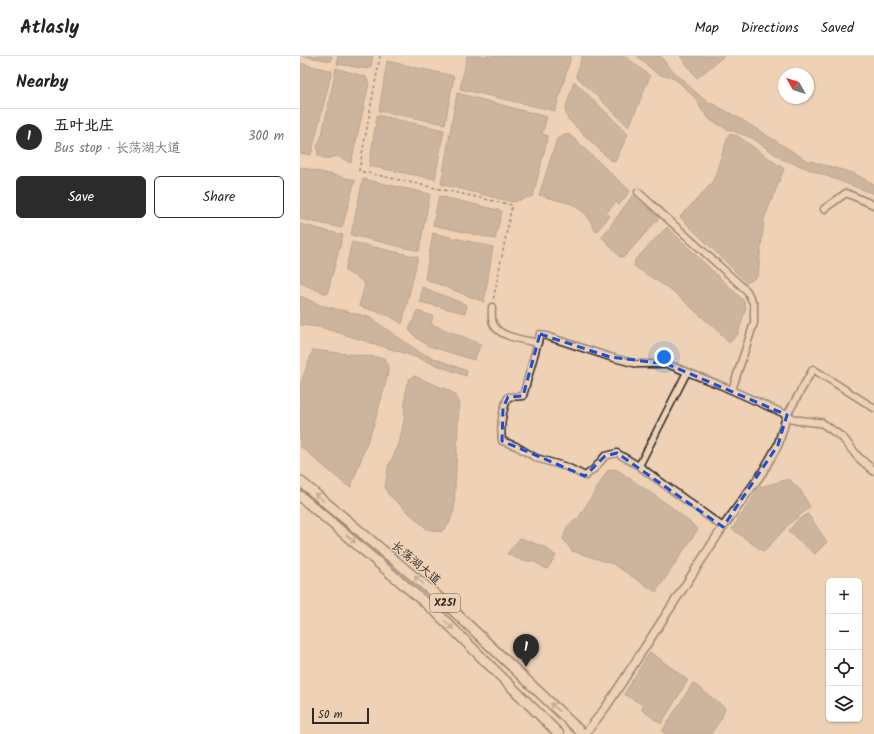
<!DOCTYPE html>
<meta charset="utf-8">
<style>
:root{--surface:#fff;--page:#f6f6f6;--text:#222;--muted:#767676;--line:#e0e0e0;--accent:#2b2b2b}
body{margin:0;font-family:Kalam,"LXGW WenKai TC",sans-serif;background:var(--page);color:var(--text)}
.controls{position:absolute;right:12px;bottom:12px;display:grid;overflow:hidden;border-radius:6px;box-shadow:0 1px 3px #0004}
.controls button{width:36px;height:36px;display:grid;place-items:center;padding:0;border:0;border-bottom:1px solid var(--line);background:var(--surface);color:var(--text);font:20px sans-serif}
.compass{position:absolute;left:478px;top:12px;width:36px;height:36px;border-radius:50%;background:var(--surface);box-shadow:0 1px 3px #0004;rotate:309deg}
.scale{position:absolute;left:12px;bottom:10px;width:57px;box-sizing:border-box;padding-left:4px;border:2px solid #2b2b2b;border-top:0;font-size:11px;line-height:14px;white-space:nowrap;color:#2b2b2b;-webkit-text-stroke:3px #efd2b5;paint-order:stroke}
.you{position:absolute;left:364px;top:301px;width:14px;height:14px;margin:-10px;border:3px solid #fff;border-radius:50%;background:#1a73e8;box-shadow:0 0 0 6px #1a73e833}
.badge{display:grid;place-items:center;width:26px;height:26px;border-radius:50%;background:var(--accent);color:#fff;font-size:13px;font-weight:700}
.pin{position:absolute;translate:-50% -33px;filter:drop-shadow(0 1px 2px #0008)}
.pin::after{content:'';position:absolute;top:21px;width:14px;height:12px;background:inherit;clip-path:polygon(0 0,100% 0,50% 100%)}
.list{margin:0;padding:0;list-style:none}
h2{display:flex;justify-content:space-between;align-items:center;height:52px;margin:0;padding:0 16px;font-size:17px}
h2 small{font-size:13px;font-weight:400;color:var(--muted)}
.list li{display:grid;grid-template-columns:26px 1fr auto;gap:12px;align-items:center;box-sizing:border-box;height:56px;padding:0 16px;border-top:1px solid var(--line)}
.list b{display:block;font-size:15px;white-space:nowrap}
.list p{margin:0;font-size:13px;white-space:nowrap;color:var(--muted)}
.list em{font-size:13px;font-style:normal;color:var(--muted)}
.actions{display:flex;gap:8px;padding:12px 16px}
.actions a{flex:1;padding:9px 0;border:1px solid var(--accent);border-radius:6px;text-align:center;font-size:14px;color:var(--accent)}
.actions .main{background:var(--accent);color:#fff}
.icon{flex:none;width:22px;height:22px;fill:none;stroke:currentColor;stroke-width:2;stroke-linecap:round;stroke-linejoin:round}
.map{position:relative;flex:none;width:574px;height:678px;overflow:hidden}
header{display:flex;align-items:center;gap:24px;box-sizing:border-box;height:56px;padding:0 20px;background:var(--surface);border-bottom:1px solid var(--line)}
header strong{font-size:19px}
nav{display:flex;gap:22px;margin-inline-start:auto;font-size:14px}
main{display:flex}
aside{flex:1;background:var(--surface)}
.map>svg:first-child{display:block}
</style>
<header>
<strong>Atlasly</strong>
<nav><a>Map</a><a>Directions</a><a>Saved</a></nav>
</header>
<main>
<aside>
<h2>Nearby<small></small></h2>
<ul class="list">
<li><span class="badge">1</span><div><b>五叶北庄</b><p>Bus stop · 长荡湖大道</p></div><em>300 m</em></li>
</ul>
<div class="actions"><a class="main">Save</a><a>Share</a></div>
</aside>
<div class="map">
<svg width="574" height="678" viewBox="0 0 574 678">
<rect width="100%" height="100%" fill="#efd2b5"/>
<filter id="ink" filterUnits="userSpaceOnUse"><feTurbulence type="fractalNoise" baseFrequency=".025" numOctaves="2"/><feDisplacementMap in="SourceGraphic" scale="8" xChannelSelector="R" yChannelSelector="G"/><feConvolveMatrix kernelMatrix="1 2 1 2 8 2 1 2 1" color-interpolation-filters="sRGB"/></filter>
<g filter="url(#ink)">
<g fill="#a49281" stroke="#74695f">
<polygon points="2,0 32,0 31,5"/>
<polygon points="38,0 73,0 71,10 67,13 37,8"/>
<polygon points="167,0 271,0 255,55 160,33"/>
<polygon points="282,0 325,0 350,20 329,71 276,20"/>
<polygon points="337,0 360,0 368,10 402,42 439,62 506,104 553,117 574,128 574,138 482,103 452,82 427,73 410,64 401,53 397,44 380,27 370,20 364,20 356,17"/>
<polygon points="380,0 424,0 397,22"/>
<polygon points="87,5 154,20 145,68 79,55"/>
<polygon points="0,7 32,15 11,99 0,97"/>
<polygon points="36,12 66,21 69,28 51,107 37,100 25,103 18,99 17,90 22,79"/>
<polygon points="274,25 328,78 315,106 309,103 268,63 265,55"/>
<polygon points="157,37 247,61 242,78 248,80 233,140 213,146 141,128"/>
<polygon points="77,59 144,74 135,123 69,110"/>
<polygon points="264,78 270,79 330,135 319,149 316,146 306,157 310,160 296,176 286,158 272,148 239,139 257,83"/>
<polygon points="429,78 438,80 484,113 464,163 458,220 447,227 380,161 412,127 415,119"/>
<polygon points="0,111 55,124 42,172 0,163"/>
<polygon points="63,123 130,138 119,195 51,179"/>
<polygon points="333,139 359,162 325,200 320,201 302,181"/>
<polygon points="139,140 202,155 195,183 133,169"/>
<polygon points="0,168 43,179 27,238 0,227"/>
<polygon points="367,171 443,244 446,251 438,278 429,287 422,279 374,236 334,210 335,204"/>
<polygon points="133,177 193,191 184,246 125,223"/>
<polygon points="52,186 118,201 102,268 90,260 59,250 65,229 61,224 45,215"/>
<polygon points="122,231 167,249 165,257 120,246"/>
<polygon points="0,240 20,249 69,261 121,297 167,315 166,320 107,298 20,271 0,269"/>
<polygon points="117,255 133,260 131,268 181,288 174,304 129,290 118,283 109,274"/>
<polygon points="13,294 84,302 88,308 88,318 76,362 51,431 46,429 0,390 0,329"/>
<polygon points="114,320 148,334 156,339 159,346 154,454 149,468 141,476 127,473 88,438 85,431 88,411 99,388 104,364 106,331 109,323"/>
<polygon points="316,413 370,450 398,473 356,536 313,508 272,495 263,483 267,471 279,461 308,414"/>
<polygon points="489,423 501,435 510,451 487,470 464,496 432,473 460,431"/>
<polygon points="508,458 527,486 515,498 488,475 498,464"/>
<polygon points="220,482 245,491 256,500 247,513 233,505 223,505 207,498"/>
<polygon points="350,596 388,624 361,668 342,654 343,649 324,638"/>
<polygon points="393,627 425,652 422,661 411,678 365,678 362,675"/>
</g>
<g fill="none" stroke-linecap="round" stroke-linejoin="round">
<g stroke="#2b2b2b" stroke-width="9">
<g id="minor">
<polyline points="338,136 447,235 454,249 454,267 432,334"/>
<polyline points="524,153 546,137 574,149"/>
<path d="M 192,251 C 192,256 191,262 193,267 C 197,281 225,284 238,287"/>
<path d="M 387,316 L 339,410 L 317,397 L 305,400 L 294,413 L 285,420 L 267,411 L 236,402 L 216,390 L 202,385 C 200,370 202,355 208,341 L 223,340 L 240,278 L 310,301 L 337,308 L 367,308 L 420,329 L 487,359 L 513,313 L 574,352"/>
<polyline points="339,410 423,471"/>
</g>
</g>
<g stroke="#2b2b2b" stroke-width="10">
<polyline id="tertiary" points="285,678 306,651 423,471 462,417 478,389 487,359 495,364 522,367 543,382 558,401 574,415"/>
</g>
<g stroke="#2b2b2b" stroke-width="12">
<g id="primary">
<polyline points="0,425 142,544 283,678"/>
<polyline points="0,440 136,556 259,678"/>
</g>
</g>
<polyline stroke="#2b2b2b" stroke-width="1.5" stroke-dasharray="3 3" stroke-linecap="butt" points="80,0 59,115 212,149 193,245"/>
<use href="#minor" stroke="#efd2b5" stroke-width="6"/>
<use href="#tertiary" stroke="#efd2b5" stroke-width="7"/>
<use href="#primary" stroke="#efd2b5" stroke-width="9"/>
</g>
<defs><path id="oneway-shaft" d="M-6 0H5M1.5-3L5.5 0L1.5 3" fill="none" stroke-width="1.6" stroke-linecap="round" stroke-linejoin="round"/></defs>
<g stroke="#8d7e70">
<use href="#oneway-shaft" transform="translate(19 441) rotate(-140)"/>
<use href="#oneway-shaft" transform="translate(51 483) rotate(40)"/>
<use href="#oneway-shaft" transform="translate(119 524) rotate(-140)"/>
<use href="#oneway-shaft" transform="translate(149 569) rotate(45)"/>
<use href="#oneway-shaft" transform="translate(255 651) rotate(-136)"/>
</g>
</g>
<path d="M0 0H574V678H0ZM 240,278 L 310,301 L 367,308 L 487,359 L 478,389 L 423,471 L 317,397 L 305,400 L 285,420 L 202,385 L 203,352 L 208,341 L 223,340 Z" fill="#efd2b5" fill-opacity=".55" fill-rule="evenodd"/>
<path fill="none" stroke="#1d4ed8" stroke-width="3" stroke-dasharray="8 5" stroke-linejoin="round" d="M 240,278 L 310,301 L 367,308 L 487,359 L 478,389 L 423,471 L 317,397 L 305,400 L 285,420 L 202,385 L 203,352 L 208,341 L 223,340 Z"/>
<g text-anchor="middle" dominant-baseline="central" stroke-width="3" stroke-linejoin="round" paint-order="stroke">
<rect fill="#efd2b5" stroke="#665d54" stroke-width="1" x="130" y="538" width="30" height="18" rx="3"/>
<g font-size="11" font-weight="bold" fill="#2b2b2b">
<text x="145" y="547">X251</text>
</g>
<g font-size="12" fill="#2b2b2b" stroke="#efd2b5">
<text transform="translate(116 507) rotate(40)">长荡湖大道</text>
</g>
</g>
</svg>
<div class="controls">
<button>+</button>
<button>−</button>
<button><svg class="icon" aria-label="locate" viewBox="0 0 24 24"><circle cx="12" cy="12" r="6"/><path d="M12 2v4M12 18v4M2 12h4M18 12h4"/></svg></button>
<button><svg class="icon" aria-label="layers" viewBox="0 0 24 24"><path d="M12 4l9 5-9 5-9-5zM3 14l9 5 9-5"/></svg></button>
</div>
<svg class="compass" viewBox="-18 -18 36 36"><path d="M0-13l5 13h-10z" fill="#e53935"/><path d="M0 13l5-13h-10z" fill="#767676"/></svg>
<div class="scale">50 m</div>
<div class="you"></div>
<div class="pin badge" style="left:226px;top:611px">1</div>
</div>
</main>
